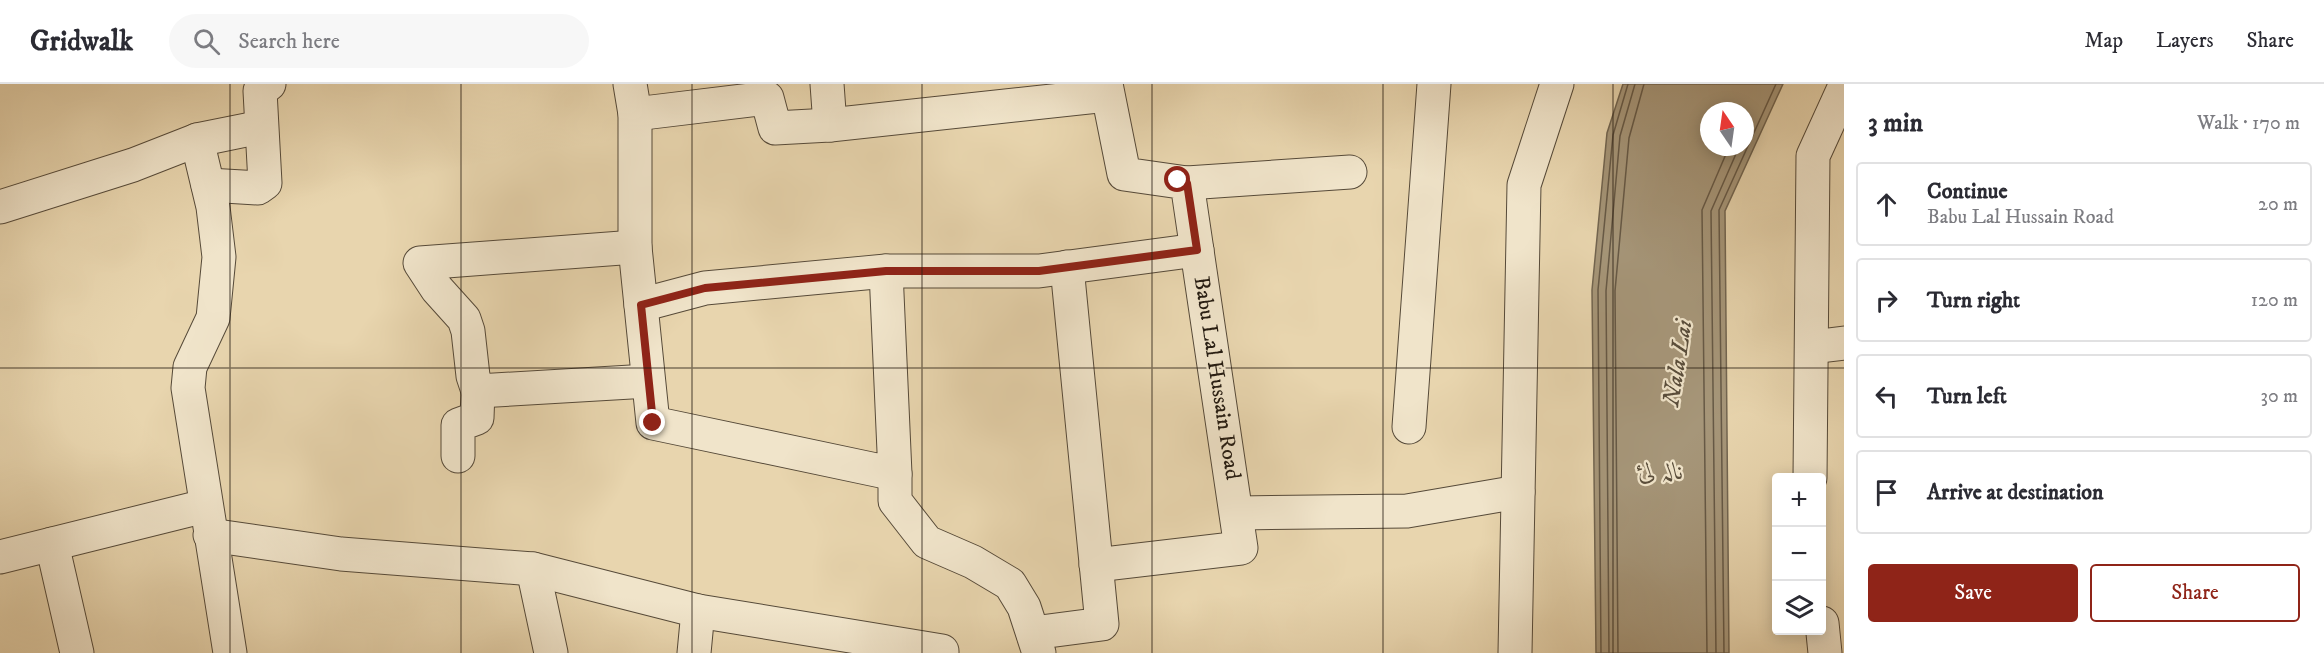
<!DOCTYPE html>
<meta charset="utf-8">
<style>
:root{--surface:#fff;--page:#f7f7f7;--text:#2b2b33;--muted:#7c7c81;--line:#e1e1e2;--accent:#8f2418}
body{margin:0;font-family:"IM FELL DW Pica",Amiri,serif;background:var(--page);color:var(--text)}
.controls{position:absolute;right:18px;bottom:18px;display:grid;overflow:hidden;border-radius:6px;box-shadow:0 3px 15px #0003}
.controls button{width:54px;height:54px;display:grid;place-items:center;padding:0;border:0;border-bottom:2px solid var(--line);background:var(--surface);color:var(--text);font:30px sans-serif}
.compass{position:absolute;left:1700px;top:18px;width:54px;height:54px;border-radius:50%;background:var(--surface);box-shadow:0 3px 15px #0003;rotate:347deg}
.stop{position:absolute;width:18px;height:18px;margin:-14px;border:4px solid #8f2418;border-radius:50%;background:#fff}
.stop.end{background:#8f2418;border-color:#fff;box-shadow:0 2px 6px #0008}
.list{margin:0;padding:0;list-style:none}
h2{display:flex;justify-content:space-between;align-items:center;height:78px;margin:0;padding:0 24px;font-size:26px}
h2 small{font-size:20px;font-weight:400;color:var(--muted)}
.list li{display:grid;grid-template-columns:39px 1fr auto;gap:18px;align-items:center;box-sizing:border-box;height:84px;margin:0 12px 12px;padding:0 12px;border:2px solid var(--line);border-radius:6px}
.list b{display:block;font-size:22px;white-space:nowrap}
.list p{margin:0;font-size:20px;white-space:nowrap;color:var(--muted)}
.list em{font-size:20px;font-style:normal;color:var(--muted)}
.actions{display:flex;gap:12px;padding:18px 24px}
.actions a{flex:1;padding:14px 0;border:2px solid var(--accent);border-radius:6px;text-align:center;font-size:21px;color:var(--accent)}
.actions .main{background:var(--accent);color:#fff}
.icon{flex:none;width:33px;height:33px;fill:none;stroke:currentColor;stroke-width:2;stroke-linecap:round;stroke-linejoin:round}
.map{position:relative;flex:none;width:1844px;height:569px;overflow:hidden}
header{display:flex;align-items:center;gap:36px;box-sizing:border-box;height:84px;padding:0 30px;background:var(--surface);border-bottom:2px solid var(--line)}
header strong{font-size:28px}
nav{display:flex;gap:33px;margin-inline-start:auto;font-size:21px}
.search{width:420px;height:54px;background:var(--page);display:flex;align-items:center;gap:15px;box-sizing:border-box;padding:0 21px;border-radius:33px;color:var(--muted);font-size:22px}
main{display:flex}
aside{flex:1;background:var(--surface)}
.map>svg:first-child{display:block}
</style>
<header>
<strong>Gridwalk</strong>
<div class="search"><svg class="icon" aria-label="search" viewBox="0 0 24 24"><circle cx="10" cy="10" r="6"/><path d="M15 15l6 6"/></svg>Search here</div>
<nav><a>Map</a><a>Layers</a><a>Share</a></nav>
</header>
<main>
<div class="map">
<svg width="1844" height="569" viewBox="0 0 1844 569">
<rect width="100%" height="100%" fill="#e8d5ae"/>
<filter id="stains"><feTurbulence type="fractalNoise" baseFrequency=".00333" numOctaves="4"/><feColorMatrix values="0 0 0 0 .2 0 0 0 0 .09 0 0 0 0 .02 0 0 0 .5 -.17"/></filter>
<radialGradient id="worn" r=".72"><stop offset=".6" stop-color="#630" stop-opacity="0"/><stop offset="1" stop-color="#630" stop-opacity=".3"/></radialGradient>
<path fill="#a69679" stroke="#726550" stroke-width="1.5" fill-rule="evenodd" d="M 1623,0 L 1783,0 L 1725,127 L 1729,569 L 1596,569 L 1592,206 L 1607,49 ZM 1709,27 L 1745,27 L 1745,63 L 1709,63 Z"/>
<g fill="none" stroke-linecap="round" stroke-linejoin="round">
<g stroke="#665946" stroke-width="1.5">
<polyline points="1601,569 1598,206 1613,51 1628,0"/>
<polyline points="1609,569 1606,207 1620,52 1635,0"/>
<polyline points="1618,569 1615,207 1629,54 1644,0"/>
<polyline points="1707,569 1702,126 1729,63"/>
<polyline points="1716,569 1711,127 1739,63"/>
<polyline points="1724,569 1719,126 1776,0"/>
</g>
<g stroke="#564a39" stroke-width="35">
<g id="minor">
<polyline points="630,0 635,30 635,163 653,339 895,390 886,187 1039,187 1197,166"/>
<polyline points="827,0 830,41"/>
<polyline points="635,30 767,14 775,44 830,41 1107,11"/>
<polyline points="197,56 261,43"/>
<polyline points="1187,99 1350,88"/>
<polyline points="208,101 258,104 265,99 260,7 269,0"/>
<polyline points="0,123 133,81 197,56 213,123 219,173 213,234 190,283 188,304 230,569"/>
<polyline points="635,163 420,179 437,205 464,235 468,247 473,292 478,307 648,297"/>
<polyline points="641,221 705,204 886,187"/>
<polyline points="1812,263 1844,259"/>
<polyline points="1409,343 1434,0"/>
<polyline points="458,372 458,341 477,334 478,307"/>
<polyline points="895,390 895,417 927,458 973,478 1010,500 1024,523 1039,569"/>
<polyline points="1810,394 1813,72 1844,4"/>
<polyline points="1238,429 1407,427 1518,408"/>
<polyline points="210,451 341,470 533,485 698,527 942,567 942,569"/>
<polyline points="52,460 77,569"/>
<polyline points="0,473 205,422"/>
<polyline points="1096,481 1241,464 1187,99 1124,90 1106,0"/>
<polyline points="533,485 551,569"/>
<polyline points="1822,539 1825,569"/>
<polyline points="1033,549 1102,540 1067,183"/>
<polyline points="694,569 698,527"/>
<polyline points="1515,569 1524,101 1557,0"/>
</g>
</g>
<use href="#minor" stroke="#f0e4ca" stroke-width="33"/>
</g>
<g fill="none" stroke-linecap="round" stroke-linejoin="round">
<polyline stroke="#8f2418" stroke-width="8" points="653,339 641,221 705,204 886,187 1039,187 1197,166 1187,99 1178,96"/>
</g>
<path fill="none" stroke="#251c12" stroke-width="1.5" stroke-opacity="0.55" d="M 230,0 L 230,569M 461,0 L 461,569M 692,0 L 692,569M 922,0 L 922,569M 1152,0 L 1152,569M 1383,0 L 1383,569M 1613,0 L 1613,569M 0,284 L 1844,284"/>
<g text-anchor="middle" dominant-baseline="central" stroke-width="4.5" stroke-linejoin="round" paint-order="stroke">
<g font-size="22" fill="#251c12" stroke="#f0e4ca">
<text transform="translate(1217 294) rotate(81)">Babu Lal Hussain Road</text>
</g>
<g font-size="24" font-style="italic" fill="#594d3b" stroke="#f0e4ca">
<text transform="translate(1678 279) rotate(-81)">Nala Lai</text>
<text x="1661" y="388">نالہ لئ</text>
</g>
</g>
<rect width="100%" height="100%" filter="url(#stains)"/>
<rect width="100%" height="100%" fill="url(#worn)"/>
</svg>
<div class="controls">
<button>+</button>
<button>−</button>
<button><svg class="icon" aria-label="layers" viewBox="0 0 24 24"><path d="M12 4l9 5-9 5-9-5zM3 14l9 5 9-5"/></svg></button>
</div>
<svg class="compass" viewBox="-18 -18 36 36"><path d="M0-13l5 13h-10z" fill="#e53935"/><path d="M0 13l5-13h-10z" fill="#7c7c81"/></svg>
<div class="stop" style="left:1178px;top:96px"></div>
<div class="stop end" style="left:653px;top:339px"></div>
</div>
<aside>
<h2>3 min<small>Walk · 170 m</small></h2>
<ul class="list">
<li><svg class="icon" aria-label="ahead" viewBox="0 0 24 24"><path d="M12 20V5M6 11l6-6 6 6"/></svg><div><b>Continue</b><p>Babu Lal Hussain Road</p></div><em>20 m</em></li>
<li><svg class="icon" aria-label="right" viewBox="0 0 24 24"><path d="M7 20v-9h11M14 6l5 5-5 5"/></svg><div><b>Turn right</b></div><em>120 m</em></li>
<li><svg class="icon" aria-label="left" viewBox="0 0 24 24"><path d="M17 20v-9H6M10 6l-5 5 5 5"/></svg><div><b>Turn left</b></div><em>30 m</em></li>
<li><svg class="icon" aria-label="arrive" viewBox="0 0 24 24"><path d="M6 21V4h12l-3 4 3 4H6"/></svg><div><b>Arrive at destination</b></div></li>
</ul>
<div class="actions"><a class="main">Save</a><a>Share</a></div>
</aside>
</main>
